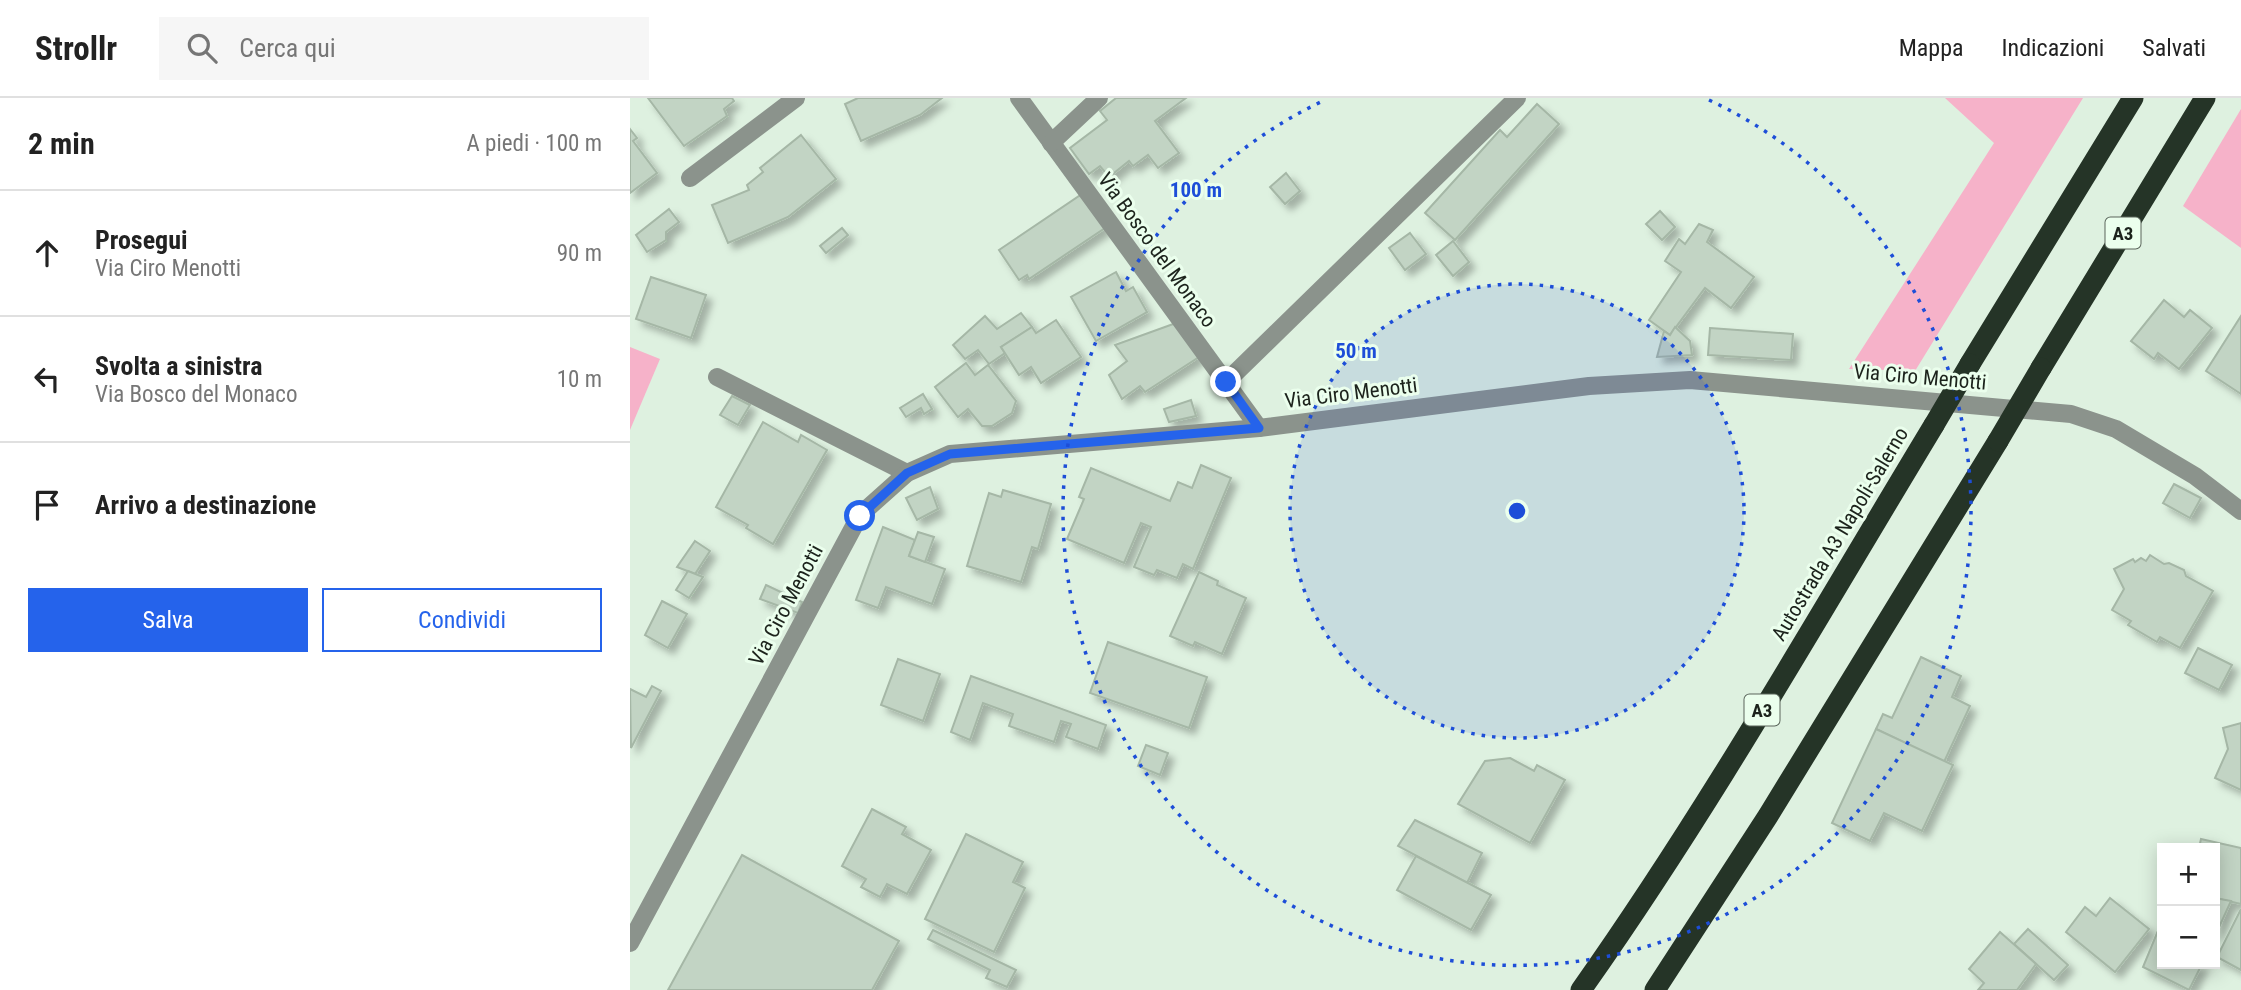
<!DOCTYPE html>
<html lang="it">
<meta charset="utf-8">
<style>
:root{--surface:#fff;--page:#f6f6f6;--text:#222;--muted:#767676;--line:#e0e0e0;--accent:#2563eb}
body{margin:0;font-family:"Roboto Condensed",sans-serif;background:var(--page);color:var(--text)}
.controls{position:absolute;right:21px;bottom:21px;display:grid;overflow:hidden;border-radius:0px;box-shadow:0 4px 18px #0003}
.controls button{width:63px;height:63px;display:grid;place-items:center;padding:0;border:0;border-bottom:2px solid var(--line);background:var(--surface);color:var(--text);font:35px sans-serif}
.stop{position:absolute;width:21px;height:21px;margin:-16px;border:5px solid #2563eb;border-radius:50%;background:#fff}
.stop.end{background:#2563eb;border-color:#fff;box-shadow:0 2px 7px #0008}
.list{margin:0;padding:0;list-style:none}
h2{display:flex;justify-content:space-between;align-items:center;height:91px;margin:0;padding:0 28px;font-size:30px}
h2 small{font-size:23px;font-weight:400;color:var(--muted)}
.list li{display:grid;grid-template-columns:46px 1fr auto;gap:21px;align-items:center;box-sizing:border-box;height:126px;padding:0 28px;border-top:2px solid var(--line)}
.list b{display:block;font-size:26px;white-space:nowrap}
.list p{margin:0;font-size:23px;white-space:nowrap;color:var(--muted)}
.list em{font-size:23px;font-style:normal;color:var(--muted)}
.actions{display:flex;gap:14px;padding:21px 28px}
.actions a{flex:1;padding:16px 0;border:2px solid var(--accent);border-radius:0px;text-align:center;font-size:24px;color:var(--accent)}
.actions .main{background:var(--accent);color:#fff}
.icon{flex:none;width:38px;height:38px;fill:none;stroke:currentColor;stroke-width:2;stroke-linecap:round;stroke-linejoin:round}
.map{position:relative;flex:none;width:1611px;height:892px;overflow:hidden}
header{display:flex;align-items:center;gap:42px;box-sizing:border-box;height:98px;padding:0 35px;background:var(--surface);border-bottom:2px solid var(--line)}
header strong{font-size:33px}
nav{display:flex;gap:38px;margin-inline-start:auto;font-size:24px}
.search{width:490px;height:63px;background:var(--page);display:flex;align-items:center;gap:18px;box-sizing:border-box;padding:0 24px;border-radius:0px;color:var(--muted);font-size:26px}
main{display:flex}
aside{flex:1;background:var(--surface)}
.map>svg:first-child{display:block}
</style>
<header>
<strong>Strollr</strong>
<div class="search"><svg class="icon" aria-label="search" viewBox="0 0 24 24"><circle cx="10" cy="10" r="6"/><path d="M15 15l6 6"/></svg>Cerca qui</div>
<nav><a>Mappa</a><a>Indicazioni</a><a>Salvati</a></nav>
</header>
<main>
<aside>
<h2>2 min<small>A piedi · 100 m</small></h2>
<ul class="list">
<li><svg class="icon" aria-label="ahead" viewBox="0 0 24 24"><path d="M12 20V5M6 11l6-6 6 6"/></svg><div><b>Prosegui</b><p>Via Ciro Menotti</p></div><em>90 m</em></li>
<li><svg class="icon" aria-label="left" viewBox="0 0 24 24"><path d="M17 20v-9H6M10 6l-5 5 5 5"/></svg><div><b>Svolta a sinistra</b><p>Via Bosco del Monaco</p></div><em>10 m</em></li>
<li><svg class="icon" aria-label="arrive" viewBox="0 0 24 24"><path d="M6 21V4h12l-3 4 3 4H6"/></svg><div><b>Arrivo a destinazione</b></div></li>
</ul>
<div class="actions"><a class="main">Salva</a><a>Condividi</a></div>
</aside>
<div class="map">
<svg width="1611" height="892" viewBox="0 0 1611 892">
<defs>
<filter id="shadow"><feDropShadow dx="6" dy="6" stdDeviation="3.5" flood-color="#0004"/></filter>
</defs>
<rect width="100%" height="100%" fill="#def1e0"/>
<g fill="#f6b2c9">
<polygon points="1315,0 1453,0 1285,273 1219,271 1364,45"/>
<polygon points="1611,11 1611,150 1553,108"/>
<polygon points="0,249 30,261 0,332"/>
</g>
<g fill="#c2d4c4" stroke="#a5b7a6" stroke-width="2" filter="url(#shadow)">
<polygon points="18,0 102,0 104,3 94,11 97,18 54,48"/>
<polygon points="228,0 312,0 290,17 231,43 215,6"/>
<polygon points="486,0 556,0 525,23 549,55 528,70 518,57 503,68 499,63 479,79 470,68 459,76 440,50 477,22 470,13"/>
<polygon points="907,6 929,26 825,142 795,115 870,32 877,39"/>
<polygon points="0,31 7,40 3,43 27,75 0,95"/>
<polygon points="171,37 206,81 158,119 98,145 82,107 119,92 117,87 133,74 130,70"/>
<polygon points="656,75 670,93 655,106 640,89"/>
<polygon points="452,96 475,130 399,181 397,177 389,182 369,152"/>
<polygon points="39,111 49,124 36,134 36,142 17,154 6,137"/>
<polygon points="1030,113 1045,129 1032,142 1016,126"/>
<polygon points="1069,126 1083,132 1077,144 1124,179 1101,210 1075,190 1040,237 1019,222 1051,174 1035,163 1049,141 1055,146"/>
<polygon points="212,130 218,137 196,155 190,148"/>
<polygon points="780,135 796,156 775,172 759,150"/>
<polygon points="823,143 839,164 823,178 806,157"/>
<polygon points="486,174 496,193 503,189 517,214 466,243 441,199"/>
<polygon points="21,179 76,197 61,240 6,221"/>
<polygon points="1534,202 1554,219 1560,212 1582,230 1549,271 1528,255 1524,261 1501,243"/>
<polygon points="391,215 402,229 371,249 375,255 359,266 348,252 335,261 323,247 355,218 367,231"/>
<polygon points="1611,218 1611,296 1576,273"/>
<polygon points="426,222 451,259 411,285 401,269 389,277 371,249 402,229 406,235"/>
<polygon points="546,225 569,259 515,294 510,288 492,301 479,277 497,263 485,247"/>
<polygon points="1045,229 1060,243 1062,257 1027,259 1034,233 1040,237"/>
<polygon points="1080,230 1163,236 1161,262 1078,257"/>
<polygon points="336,265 345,277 358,267 386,303 382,315 362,328 352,328 338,311 328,319 305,289"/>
<polygon points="293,296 302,311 294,316 291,310 276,319 270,310"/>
<polygon points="102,298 120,307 108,327 90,317"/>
<polygon points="561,302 566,318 539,324 534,311"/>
<polygon points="133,324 168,344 171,337 197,352 143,446 116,430 118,427 86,409"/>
<polygon points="571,367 601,380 563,471 553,466 547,480 527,472 524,477 504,469 521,429 511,425 494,465 437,441 454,401 449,399 461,370 540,403 548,384 562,390"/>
<polygon points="1544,386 1571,400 1560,420 1533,405"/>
<polygon points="300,389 308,411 287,422 276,400"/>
<polygon points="373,392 421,406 408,451 402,449 391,484 337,468 359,395 371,399"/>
<polygon points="253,429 285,442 279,458 315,471 302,506 256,489 248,510 226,502"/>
<polygon points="288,434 304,439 295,464 279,458"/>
<polygon points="65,443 80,453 65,476 47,469"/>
<polygon points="1520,457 1534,466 1539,465 1554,472 1556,478 1583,493 1550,550 1530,539 1527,544 1498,527 1501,523 1482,512 1494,491 1484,471 1503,461 1505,464 1511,460 1516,463"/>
<polygon points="58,473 73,479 59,500 46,492"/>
<polygon points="569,474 588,483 587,487 616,500 592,556 565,544 563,548 540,538"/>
<polygon points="136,487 172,504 168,515 130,501"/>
<polygon points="32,503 57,516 38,550 15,537"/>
<polygon points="478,544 577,579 559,630 460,595"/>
<polygon points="1568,550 1602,567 1589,592 1555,575"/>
<polygon points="1291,559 1331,578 1322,599 1340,608 1314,664 1246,631 1253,616 1262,620"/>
<polygon points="268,561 310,576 293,623 251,607"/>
<polygon points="341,578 476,627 468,651 436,639 441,626 431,623 424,644 379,628 383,616 353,605 340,642 321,634"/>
<polygon points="22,588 31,593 1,650 0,591 16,599"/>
<polygon points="1611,625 1611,692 1585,680 1598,651 1593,630"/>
<polygon points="1246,631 1323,667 1292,733 1254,715 1240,743 1202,725"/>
<polygon points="516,647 538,655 530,677 508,668"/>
<polygon points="880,660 904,673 907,667 935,682 900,745 828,706 855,663"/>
<polygon points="242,711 276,729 272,736 301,752 277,796 257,786 250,799 231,789 236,781 212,768"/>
<polygon points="785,722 852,755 837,785 768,748"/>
<polygon points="336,736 393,764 383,784 395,790 364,854 295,821"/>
<polygon points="1571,741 1611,750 1611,806 1585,800 1585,750 1569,750"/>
<polygon points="112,757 269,843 242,892 38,892"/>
<polygon points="786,758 861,797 841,832 767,792"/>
<polygon points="1480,800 1519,831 1485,874 1436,834 1455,809 1466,818"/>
<polygon points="1585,800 1601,803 1585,838"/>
<polygon points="1611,811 1611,872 1587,859"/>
<polygon points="1532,823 1532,866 1572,866 1559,892 1513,869"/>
<polygon points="1398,831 1438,867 1424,882 1384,846"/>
<polygon points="303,832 386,872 377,889 356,880 360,872 298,841"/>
<polygon points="1370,834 1406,866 1387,892 1348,892 1354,885 1339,871"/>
</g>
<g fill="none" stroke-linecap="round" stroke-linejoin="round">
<g stroke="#8b938c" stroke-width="18">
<polyline points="389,0 629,330"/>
<polyline points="421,45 469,0"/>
<polyline points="60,80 166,0"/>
<polyline points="87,279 277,375"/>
<polyline points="596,284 887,0"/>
<polyline points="0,845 230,417 277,375 320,356 629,330 959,288 1060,282 1441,316 1486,331 1565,378 1611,413"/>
</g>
<g stroke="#253427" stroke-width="21">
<polyline points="1340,266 1503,0"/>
<polyline points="1411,270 1575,0"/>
<path d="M 951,892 C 1079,711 1189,517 1304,327"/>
<polyline points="1025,892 1138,718 1368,343"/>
</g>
<g stroke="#253427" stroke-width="21">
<polyline points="1304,327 1340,266"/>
<polyline points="1368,343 1411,270"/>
</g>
</g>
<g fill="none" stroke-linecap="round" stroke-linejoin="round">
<polyline stroke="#2563eb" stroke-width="9" points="230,418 277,375 320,356 629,330 596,284"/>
</g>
<circle cx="887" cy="413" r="227" fill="#1d4ed8" fill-opacity=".12"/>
<g fill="none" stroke="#1d4ed8" stroke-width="3.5" stroke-dasharray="3.5 7">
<circle cx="887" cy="413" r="227"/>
<path d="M1079 2A454 454 0 1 1 695 2"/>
</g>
<g text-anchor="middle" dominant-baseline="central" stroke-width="6" stroke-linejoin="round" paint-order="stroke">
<g fill="#ebffed" stroke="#5a655b" stroke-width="2">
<rect x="1475.5" y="119.5" width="35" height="31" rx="5"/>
<rect x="1114.5" y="596.5" width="35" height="31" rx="5"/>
</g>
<g font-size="19" font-weight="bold" fill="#1c231c">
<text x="1493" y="135">A3</text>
<text x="1132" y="612">A3</text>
</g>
<g font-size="21" fill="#1c231c" stroke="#ebffed">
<text transform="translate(527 152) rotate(54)">Via Bosco del Monaco</text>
<text transform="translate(1290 279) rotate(5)">Via Ciro Menotti</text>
<text transform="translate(721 295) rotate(-7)">Via Ciro Menotti</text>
<text transform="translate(1210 436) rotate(-59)">Autostrada A3 Napoli-Salerno</text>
<text transform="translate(156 507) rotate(-62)">Via Ciro Menotti</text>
</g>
</g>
<circle cx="887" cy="413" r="10" fill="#1d4ed8" stroke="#ebffed" stroke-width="3.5"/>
<g font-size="21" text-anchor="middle" font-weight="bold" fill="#1d4ed8" stroke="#ebffed" stroke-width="6" stroke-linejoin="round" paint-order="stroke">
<text x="566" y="99">100 m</text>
<text x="726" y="260">50 m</text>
</g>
</svg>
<div class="controls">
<button>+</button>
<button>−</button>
</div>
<div class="stop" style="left:230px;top:418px"></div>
<div class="stop end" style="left:596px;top:284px"></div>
</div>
</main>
